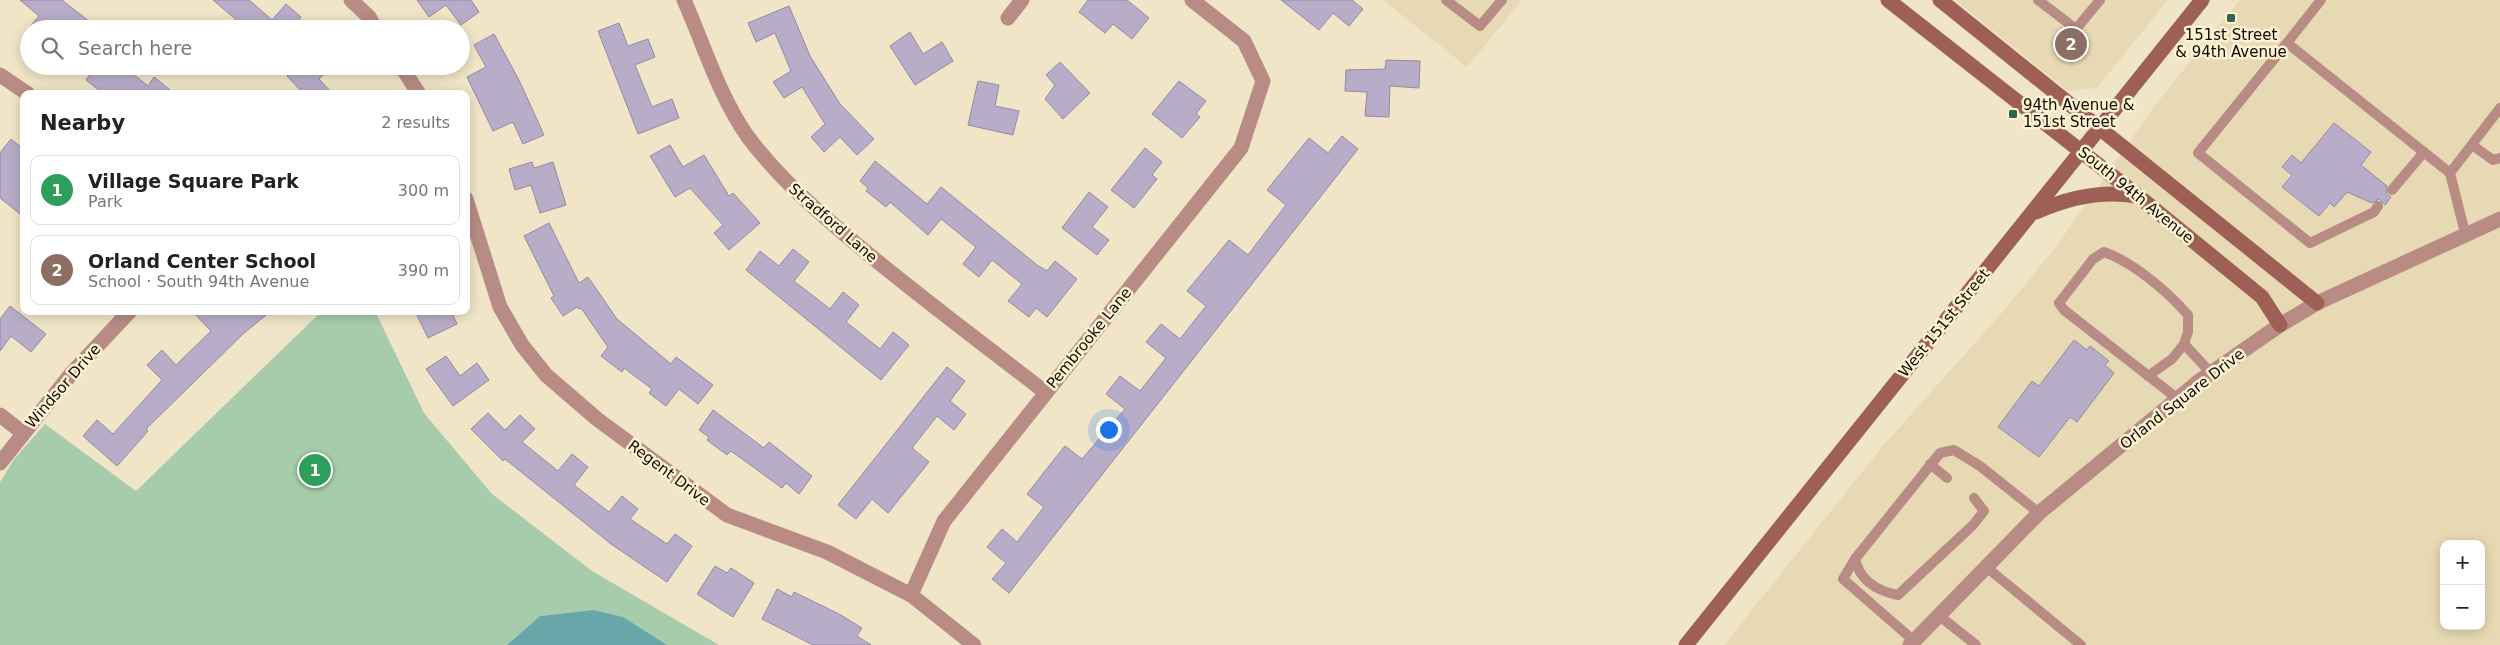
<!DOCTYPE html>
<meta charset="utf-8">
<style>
:root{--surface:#fff;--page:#f2f2f2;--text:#222;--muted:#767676;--line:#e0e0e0;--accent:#2563eb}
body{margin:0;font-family:"DejaVu Sans",sans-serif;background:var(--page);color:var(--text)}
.controls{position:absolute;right:15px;bottom:15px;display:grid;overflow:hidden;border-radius:10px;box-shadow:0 2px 12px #0003}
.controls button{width:45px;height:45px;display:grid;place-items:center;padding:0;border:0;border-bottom:1px solid var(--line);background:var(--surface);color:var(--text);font:25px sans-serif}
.you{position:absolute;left:1108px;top:429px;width:18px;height:18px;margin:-12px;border:4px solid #fff;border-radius:50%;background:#1a73e8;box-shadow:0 0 0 8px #1a73e833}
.badge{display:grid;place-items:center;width:32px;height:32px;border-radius:50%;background:var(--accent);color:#fff;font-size:16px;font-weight:700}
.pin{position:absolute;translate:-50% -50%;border:2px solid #fff;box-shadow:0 1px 5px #0006}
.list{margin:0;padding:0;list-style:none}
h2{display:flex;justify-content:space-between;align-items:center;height:65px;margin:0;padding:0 20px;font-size:21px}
h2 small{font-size:16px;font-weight:400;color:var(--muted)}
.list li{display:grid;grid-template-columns:32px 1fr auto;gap:15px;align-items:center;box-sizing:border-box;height:70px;margin:0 10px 10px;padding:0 10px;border:1px solid var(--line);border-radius:10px}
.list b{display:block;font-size:19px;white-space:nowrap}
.list p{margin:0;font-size:16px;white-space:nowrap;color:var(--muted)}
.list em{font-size:16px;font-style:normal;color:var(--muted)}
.icon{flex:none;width:28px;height:28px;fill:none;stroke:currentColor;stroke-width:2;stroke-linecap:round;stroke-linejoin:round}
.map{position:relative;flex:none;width:2500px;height:645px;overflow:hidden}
.search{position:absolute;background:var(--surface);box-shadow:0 2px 12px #0003;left:20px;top:20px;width:450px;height:55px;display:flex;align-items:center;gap:12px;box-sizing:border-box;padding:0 18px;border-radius:28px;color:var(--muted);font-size:19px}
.panel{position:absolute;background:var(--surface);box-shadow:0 2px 12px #0003;left:20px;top:90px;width:450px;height:225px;border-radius:10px}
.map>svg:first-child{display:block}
</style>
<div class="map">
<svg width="2500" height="645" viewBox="0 0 2500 645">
<rect width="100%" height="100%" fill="#f0e5c6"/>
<g fill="#e7d9b3" fill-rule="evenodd">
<polygon points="1383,0 1522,0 1467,67"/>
<polygon points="1955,0 2168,0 2097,88 2068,91"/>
<path d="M 2240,0 L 2500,0 L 2500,645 L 1724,645 L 1882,447 L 2006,308 L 2057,245 L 2156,104 ZM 2444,544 L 2481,544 L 2481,626 L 2444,626 Z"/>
</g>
<polygon fill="#a7ccac" points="322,311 375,311 424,413 492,494 592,571 719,645 667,645 651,635 593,610 540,616 507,645 0,645 0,482 15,458 45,424 136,491"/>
<polygon fill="#69a6a9" points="593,610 623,617 667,645 507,645 540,616"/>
<g fill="#b7adc9" stroke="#9389a4">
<polygon points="20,0 62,0 99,29 28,29 39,16"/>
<polygon points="213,0 249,0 272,20 286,4 301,17 291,29 247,29"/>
<polygon points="417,0 471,0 479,12 461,25 446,5 429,17"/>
<polygon points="1088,0 1127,0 1149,18 1132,39 1113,24 1105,33 1079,12"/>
<polygon points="1281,0 1352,0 1363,9 1349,26 1333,13 1319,30"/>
<polygon points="789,6 810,56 840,104 874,139 857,155 840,137 824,152 811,137 825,124 802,87 784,98 773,82 791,71 775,33 756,42 748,23"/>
<polygon points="619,23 628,46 648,39 655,57 635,65 652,107 672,99 679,118 638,134 598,31"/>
<polygon points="910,32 923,54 942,42 953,61 915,85 890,46"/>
<polygon points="494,34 519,80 544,135 523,144 513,122 493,131 467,77 486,67 474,45"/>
<polygon points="1386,60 1420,61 1419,88 1390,86 1389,117 1365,116 1367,92 1345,91 1346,70 1385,69"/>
<polygon points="1060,62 1090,93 1063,119 1045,99 1055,85 1046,75"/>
<polygon points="80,66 123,66 148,86 154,77 175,94 104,94 86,80 90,74"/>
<polygon points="297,66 332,66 319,79 333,94 304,94 287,76"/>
<polygon points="978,81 999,85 995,106 1019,111 1013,135 968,125"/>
<polygon points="1179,81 1206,101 1196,114 1200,117 1182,138 1152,114"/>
<polygon points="2334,123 2371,152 2361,165 2387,186 2386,193 2391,197 2385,205 2379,199 2372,203 2347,192 2334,207 2330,203 2319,216 2282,187 2292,175 2282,167 2292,155 2301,163"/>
<polygon points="1342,136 1358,149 1009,593 992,579 1006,563 987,547 1002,529 1017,542 1044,507 1027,494 1056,457 1065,446 1082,459 1125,409 1106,394 1120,376 1140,391 1166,358 1146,342 1161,324 1180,339 1206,306 1187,291 1229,240 1248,255 1273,222 1286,205 1267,190 1309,138 1328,153"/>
<polygon points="11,139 24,150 24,217 0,198 0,153"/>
<polygon points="670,145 683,167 704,155 729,196 733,193 760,223 729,250 714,233 723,225 690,188 675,197 650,156"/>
<polygon points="1145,148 1162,162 1152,175 1157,179 1134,208 1111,190"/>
<polygon points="875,161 927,204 941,187 1037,265 1047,271 1055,261 1077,279 1047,317 1036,308 1029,317 1008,301 1022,284 992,260 979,277 963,264 976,247 941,219 928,235 890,202 886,207 866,191 868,188 860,181"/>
<polygon points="532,162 534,168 553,162 566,205 540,213 531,185 515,190 509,169"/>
<polygon points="1089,192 1108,207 1092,227 1109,240 1097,255 1062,228"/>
<polygon points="549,223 579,283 588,277 617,319 671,364 676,357 713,385 698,404 679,389 666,406 649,393 652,389 624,368 622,372 601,356 608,347 581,308 579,309 577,307 563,316 551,298 554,296 524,236"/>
<polygon points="793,249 809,262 794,281 830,309 843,292 859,305 846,322 880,349 893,332 909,345 881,380 746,270 760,251 779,266"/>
<polygon points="10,306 46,334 31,352 11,336 0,351 0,319"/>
<polygon points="192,311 271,311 243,334 146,429 148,431 117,466 83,436 97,420 113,434 162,380 147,365 162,350 176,365 211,331"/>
<polygon points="415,311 451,311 457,324 428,338"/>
<polygon points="2074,340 2087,350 2090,346 2109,361 2105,365 2114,373 2077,422 2070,417 2039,457 1998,427 2032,381 2039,386"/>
<polygon points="446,356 460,376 477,363 489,380 453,406 426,369"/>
<polygon points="947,367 965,381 950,401 966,414 954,430 937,416 912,448 929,462 888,513 872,499 856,519 838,505"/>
<polygon points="713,410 764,448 769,442 812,476 799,494 786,483 782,488 731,451 727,455 707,440 709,437 699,430"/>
<polygon points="488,413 505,430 520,415 535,429 522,442 558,471 572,454 588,467 574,485 609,512 622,496 638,509 630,519 667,544 675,534 692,546 667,582 611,544 505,459 503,461 471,429"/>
<polygon points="715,566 727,573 731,568 754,583 733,617 697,594"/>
<polygon points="777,589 792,597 794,592 839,614 862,628 857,636 871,645 813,645 762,619"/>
</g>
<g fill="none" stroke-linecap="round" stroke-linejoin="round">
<g stroke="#b88c85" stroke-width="10">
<polyline points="1446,0 1480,26 1502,0"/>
<polyline points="2038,0 2076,29 2100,0"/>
<polyline points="2321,0 2287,43 2450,173"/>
<polyline points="2287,43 2198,153 2310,243 2374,212 2378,206"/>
<polyline points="2472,145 2493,160 2500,158"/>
<polyline points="2392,190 2424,152"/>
<polyline points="2465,233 2450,173 2500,108"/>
<polyline points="2148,376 2172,359 2184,344"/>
<path d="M 2178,399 L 2064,310 L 2059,303 L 2093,259 L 2104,252 C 2133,262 2168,292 2188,315 L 2188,332 L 2184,344 L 2211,373"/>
<polyline points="1930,464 1947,478"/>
<path d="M 1974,498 L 1984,511 L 1973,525 L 1898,595 C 1877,591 1860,581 1855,559 L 1940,453 L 1954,450 L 1980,466 L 2039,513"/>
<polyline points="1855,559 1843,579 1913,640"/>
<polyline points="1985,566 2081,645"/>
<polyline points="1937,614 1976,645"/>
</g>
<g stroke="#b88c85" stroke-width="15">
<polyline points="351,0 369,17 376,29"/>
<path d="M 684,0 C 704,45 719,96 748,137 C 779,178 816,210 855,243 C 917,295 982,343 1045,392"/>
<polyline points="1008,18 1022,0"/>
<polyline points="401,66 419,94"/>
<polyline points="0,75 28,94"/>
<polyline points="466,199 500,307 522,345 546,375 597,419 727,515 827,552 911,595 974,645"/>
<polyline points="0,415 23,433"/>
<polyline points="0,463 71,374 130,311"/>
<polyline points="911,595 944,521 1241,148 1263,81 1244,41 1192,0"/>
<polyline points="1910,645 2039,513 2198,382 2280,325 2317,303 2500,219"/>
</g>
<g stroke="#9e6056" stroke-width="15">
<polyline points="1888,0 2138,196 2262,297 2280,325"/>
<polyline points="1940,0 2317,303"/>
<path d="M 2036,212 C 2067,198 2103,190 2137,196"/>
<polyline points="1686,645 2202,0"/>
</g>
</g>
<g fill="#2e654b" stroke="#fdf2d3" stroke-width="2">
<rect x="2226" y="13" width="10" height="10" rx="2.5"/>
<rect x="2008" y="109" width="10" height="10" rx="2.5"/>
</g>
<g text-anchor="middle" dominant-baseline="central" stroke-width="5" stroke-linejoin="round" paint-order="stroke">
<g font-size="15" fill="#0f0b03" stroke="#fdf2d3">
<text x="2231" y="35">151st Street<tspan x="2231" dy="17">&amp; 94th Avenue</tspan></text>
<text x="2023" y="105" text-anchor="start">94th Avenue &amp;<tspan x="2023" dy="17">151st Street</tspan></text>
</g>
<g font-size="15" fill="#0f0b03" stroke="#fdf2d3">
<text transform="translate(2136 195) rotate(39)">South 94th Avenue</text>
<text transform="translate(833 223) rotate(41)">Stradford Lane</text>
<text transform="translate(1944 323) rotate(-51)">West 151st Street</text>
<text transform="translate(1089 338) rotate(-51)">Pembrooke Lane</text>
<text transform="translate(63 386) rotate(-49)">Windsor Drive</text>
<text transform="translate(2182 399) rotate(-38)">Orland Square Drive</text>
<text transform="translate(669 473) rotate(37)">Regent Drive</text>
</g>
</g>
</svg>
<div class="controls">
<button>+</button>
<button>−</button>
</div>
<div class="you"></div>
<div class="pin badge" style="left:315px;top:470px;background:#2e9e5b">1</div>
<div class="pin badge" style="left:2071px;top:44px;background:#8d6e63">2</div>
<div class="search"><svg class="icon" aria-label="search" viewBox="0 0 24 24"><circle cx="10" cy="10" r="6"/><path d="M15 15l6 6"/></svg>Search here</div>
<section class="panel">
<h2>Nearby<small>2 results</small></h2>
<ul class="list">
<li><span class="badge" style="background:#2e9e5b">1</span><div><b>Village Square Park</b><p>Park</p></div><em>300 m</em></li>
<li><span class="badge" style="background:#8d6e63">2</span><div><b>Orland Center School</b><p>School · South 94th Avenue</p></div><em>390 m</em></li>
</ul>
</section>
</div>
